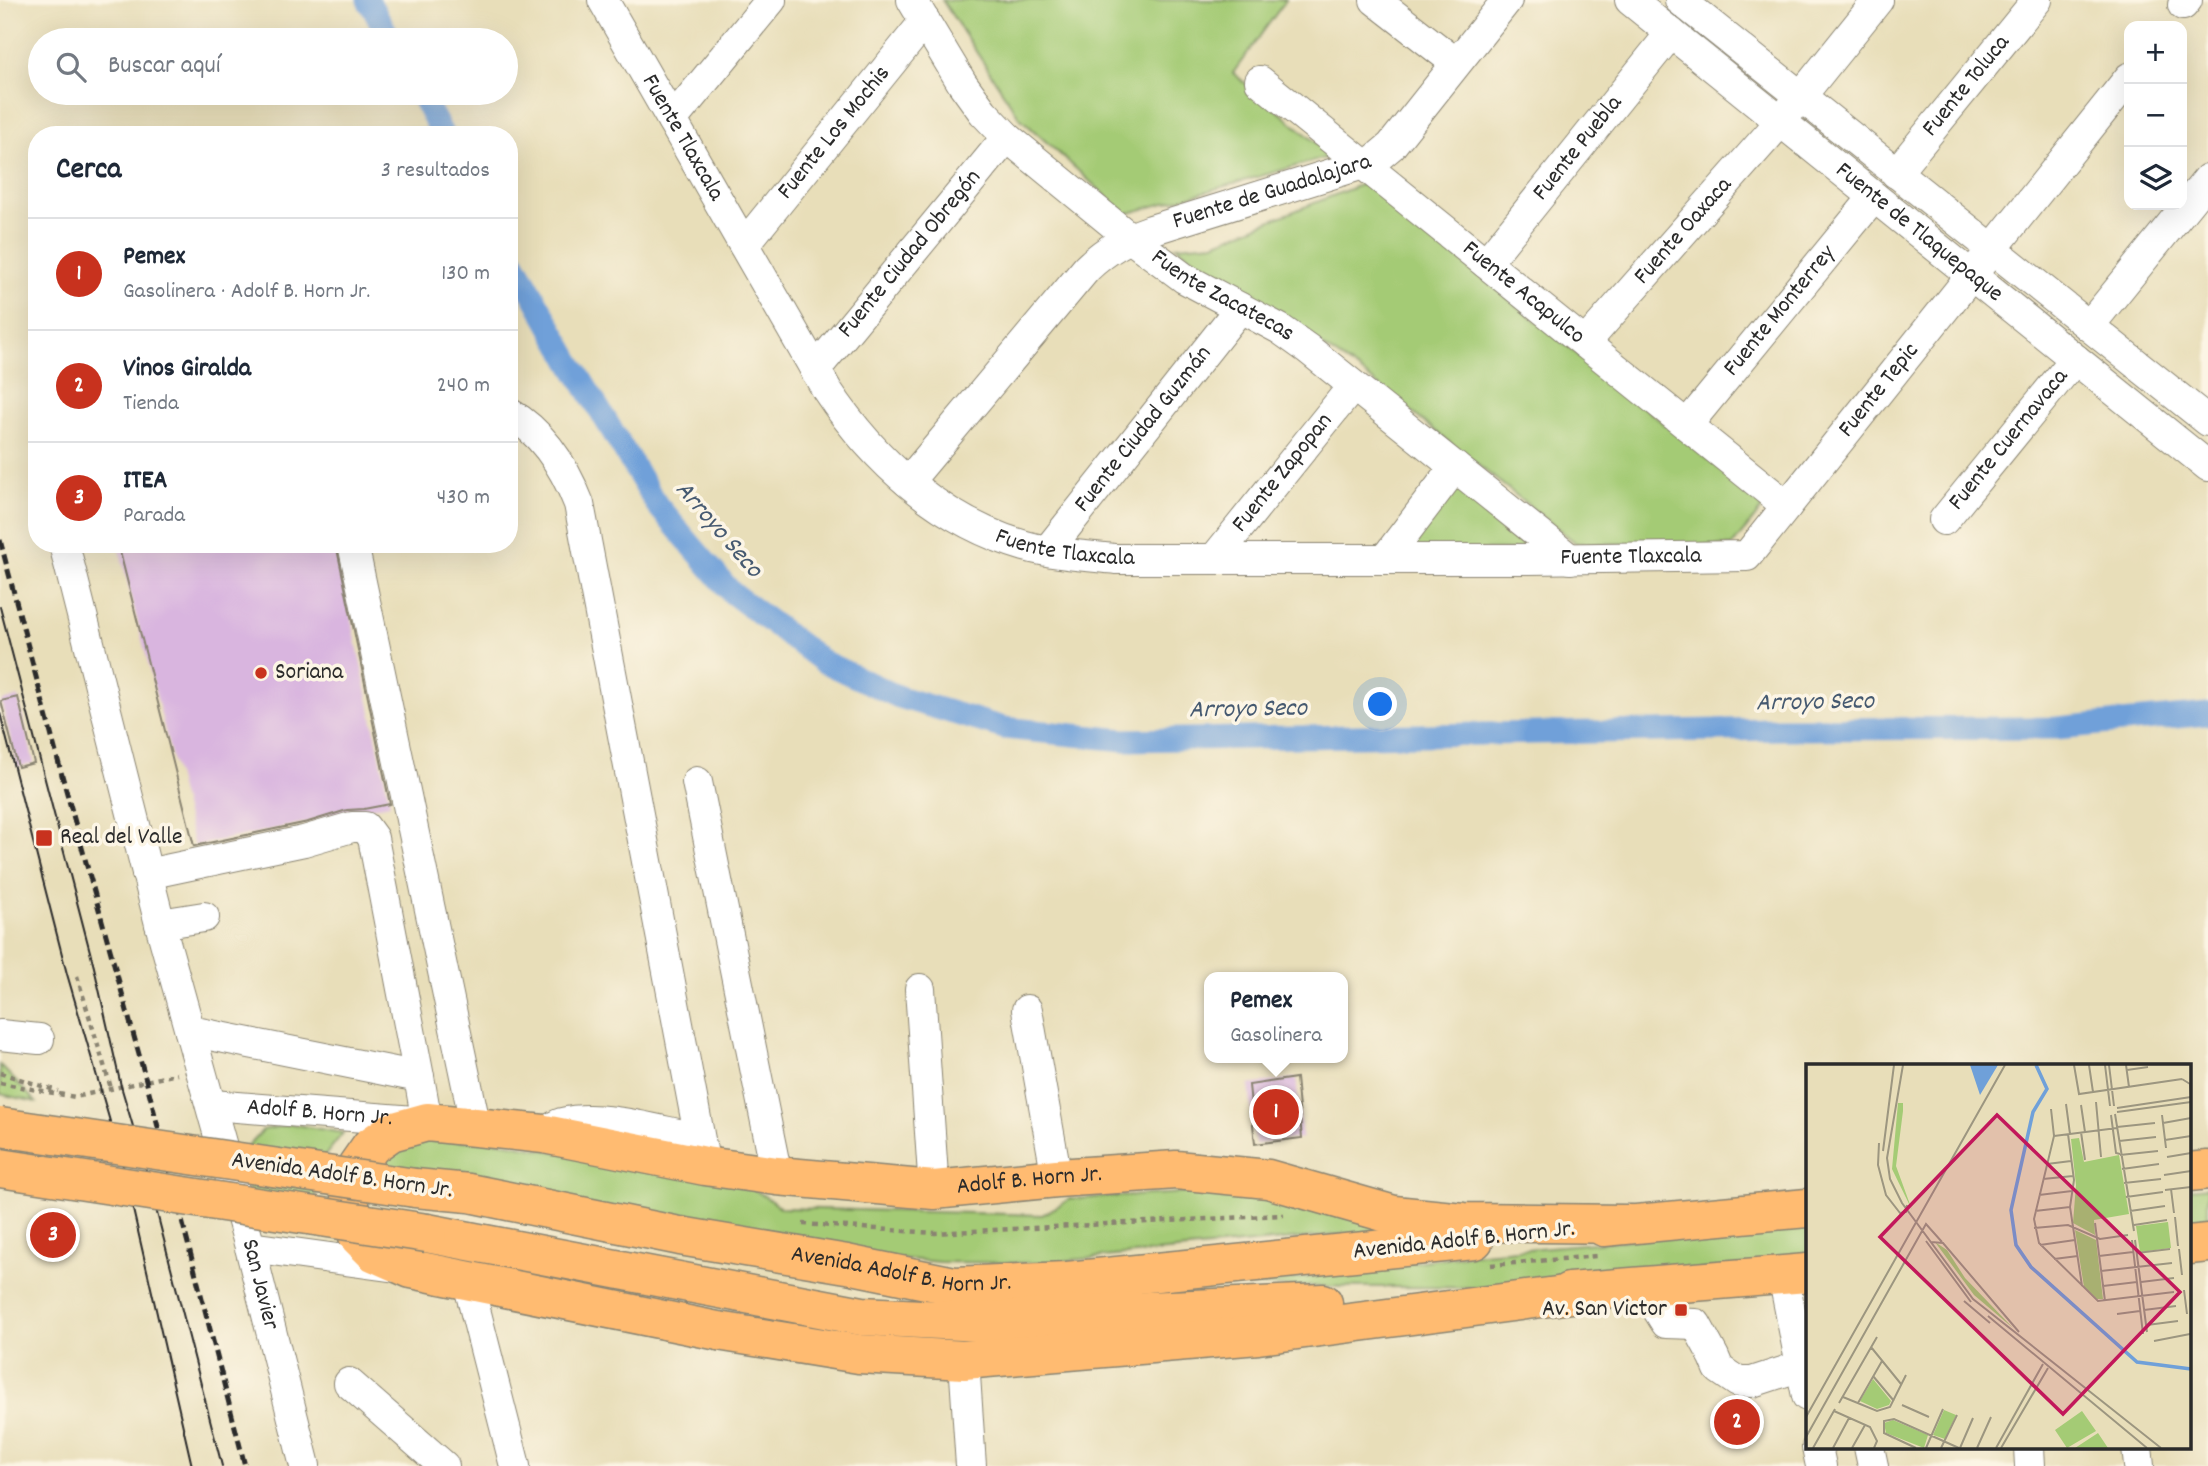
<!DOCTYPE html>
<html lang="es">
<meta charset="utf-8">
<style>
:root{--surface:#fff;--page:#f6f6f7;--text:#1f2937;--muted:#747a83;--line:#e0e1e3;--accent:#c8321e}
body{margin:0;font-family:Dekko,sans-serif;background:var(--page);color:var(--text)}
.controls{position:absolute;right:21px;top:21px;display:grid;overflow:hidden;border-radius:14px;box-shadow:0 7px 28px #0002}
.controls button{width:63px;height:63px;display:grid;place-items:center;padding:0;border:0;border-bottom:2px solid var(--line);background:var(--surface);color:var(--text);font:35px sans-serif}
.you{position:absolute;left:1381px;top:705px;width:24px;height:24px;margin:-18px;border:5px solid #fff;border-radius:50%;background:#1a73e8;box-shadow:0 0 0 10px #1a73e833}
.badge{display:grid;place-items:center;width:46px;height:46px;border-radius:50%;background:var(--accent);color:#fff;font-size:23px;font-weight:700}
.pin{position:absolute;translate:-50% -50%;border:4px solid #fff;box-shadow:0 2px 7px #0006}
.popup{position:absolute;left:1204px;top:972px;width:144px;height:91px;box-sizing:border-box;display:grid;place-content:center;border-radius:14px;background:var(--surface);filter:drop-shadow(0 2px 5px #0005);font-size:23px;white-space:nowrap;color:var(--muted)}
.popup b{font-size:26px;color:var(--text)}
.popup::after{content:'';position:absolute;left:50%;top:100%;margin-left:-14px;border:14px solid transparent;border-top-color:var(--surface)}
.list{margin:0;padding:0;list-style:none}
h2{display:flex;justify-content:space-between;align-items:center;height:91px;margin:0;padding:0 28px;font-size:30px}
h2 small{font-size:23px;font-weight:400;color:var(--muted)}
.list li{display:grid;grid-template-columns:46px 1fr auto;gap:21px;align-items:center;box-sizing:border-box;height:112px;padding:0 28px;border-top:2px solid var(--line)}
.list b{display:block;font-size:26px;white-space:nowrap}
.list p{margin:0;font-size:23px;white-space:nowrap;color:var(--muted)}
.list em{font-size:23px;font-style:normal;color:var(--muted)}
.icon{flex:none;width:38px;height:38px;fill:none;stroke:currentColor;stroke-width:2;stroke-linecap:round;stroke-linejoin:round}
.map{position:relative;flex:none;width:2208px;height:1466px;overflow:hidden}
.search{position:absolute;background:var(--surface);box-shadow:0 7px 28px #0002;left:28px;top:28px;width:490px;height:77px;display:flex;align-items:center;gap:18px;box-sizing:border-box;padding:0 24px;border-radius:38px;color:var(--muted);font-size:26px}
.panel{position:absolute;background:var(--surface);box-shadow:0 7px 28px #0002;left:28px;top:126px;width:490px;height:427px;border-radius:28px}
.map>svg:first-child{display:block}
</style>
<div class="map">
<svg width="2208" height="1466" viewBox="0 0 2208 1466">
<rect width="100%" height="100%" fill="#fcf5e5"/>
<filter id="ink" filterUnits="userSpaceOnUse"><feTurbulence type="fractalNoise" baseFrequency=".0143" numOctaves="2"/><feDisplacementMap in="SourceGraphic" scale="14" xChannelSelector="R" yChannelSelector="G"/><feConvolveMatrix kernelMatrix="1 2 1 2 8 2 1 2 1" color-interpolation-filters="sRGB"/></filter>
<filter id="wash" filterUnits="userSpaceOnUse"><feTurbulence type="fractalNoise" baseFrequency=".00686" numOctaves="4" result="noise"/><feDisplacementMap in="SourceGraphic" scale="28" xChannelSelector="R" yChannelSelector="G"/><feGaussianBlur stdDeviation="1.57" result="paint"/><feColorMatrix in="noise" values="0 0 0 0 0 0 0 0 0 0 0 0 0 0 0 0 0 1.4 0 .05"/><feComposite in="paint" operator="in"/></filter>
<g filter="url(#wash)">
<rect width="100%" height="100%" fill="#e8deb9"/>
<g fill="#a4cb75" stroke="#687b50" stroke-width="2">
<polygon points="942,0 1286,0 1233,73 1332,156 1126,214 1020,118"/>
<polygon points="1365,183 1765,505 1732,546 1576,543 1360,371 1220,278 1176,246 1214,243"/>
<polygon points="1456,482 1520,542 1530,550 1399,550"/>
<polygon points="0,1065 36,1102 0,1094"/>
<polygon points="291,1124 343,1133 319,1163 315,1200 253,1200 243,1176 244,1150 263,1130"/>
<polygon points="402,1141 495,1141 749,1186 782,1208 1042,1215 1070,1199 1261,1189 1378,1221 1377,1231 1040,1263 939,1262 873,1256 375,1167"/>
<polygon points="2208,1187 2208,1221 2189,1223 2189,1189"/>
<polygon points="1807,1224 1807,1260 1513,1288 1245,1286 1472,1254"/>
</g>
<g fill="none" stroke-linecap="round" stroke-linejoin="round">
<g stroke="#6fa0d9" stroke-width="23">
<polyline points="368,0 391,40"/>
<polyline points="420,93 443,135"/>
<polyline points="509,252 570,361 657,505 732,593 824,662 899,697 1004,728 1124,740 1779,729 2057,728 2208,714"/>
</g>
</g>
<g id="blocks">
<g fill="#d9b5df">
<polygon points="118,544 336,544 390,804 364,809 347,810 308,822 194,846"/>
<polygon points="18,697 34,763 18,767 1,701"/>
<polygon points="1296,1078 1302,1138 1255,1144 1249,1085"/>
</g>
</g>
</g>
<g filter="url(#ink)">
<use href="#blocks" fill-opacity="0" stroke="#8a8472" stroke-width="2"/>
<g fill="none" stroke-linecap="round" stroke-linejoin="round">
<g stroke="#8a8472" stroke-width="32">
<g id="minor">
<path id="s1" d="M 603,0 L 827,390 C 874,461 941,522 1025,546 C 1054,554 1086,556 1116,559 L 1529,559 L 1747,556 L 2129,78"/>
<path id="s2" d="M 912,0 L 962,83 L 983,112 L 1007,137 L 1129,237 L 1184,278 L 1280,329 L 1308,349 L 1570,559"/>
<polyline points="1375,0 1456,63"/>
<path id="s3" d="M 1630,0 L 2208,466"/>
<polyline points="1680,0 2208,421"/>
<polyline points="2183,5 2187,0"/>
<path id="s4" d="M 1260,81 L 1787,506"/>
<polyline points="672,120 771,0"/>
<path id="s5" d="M 1896,173 L 2037,0"/>
<path id="s6" d="M 744,245 L 925,21"/>
<path id="s7" d="M 1486,263 L 1671,33"/>
<polyline points="2089,326 2208,179"/>
<path id="s8" d="M 1585,343 L 1781,121 L 1878,0"/>
<path id="s9" d="M 815,370 L 1007,137"/>
<path d="M 509,413 C 544,433 565,468 579,504 L 705,1166"/>
<path id="s10" d="M 1687,425 L 1874,197"/>
<path id="s11" d="M 908,482 L 1087,268 C 1107,249 1125,239 1151,230 L 1373,161 L 1391,146 L 1507,0"/>
<path id="s12" d="M 1944,520 L 2075,359"/>
<path id="s13" d="M 64,544 L 160,924 L 250,1247 L 305,1466"/>
<polyline points="353,544 476,1128"/>
<path id="s14" d="M 1048,550 L 1240,308"/>
<path id="s15" d="M 1214,559 L 1353,386"/>
<polyline points="1385,559 1455,467"/>
<polyline points="697,782 777,1176"/>
<polyline points="147,874 304,841 352,827 365,827 373,838 419,1077 190,1031"/>
<polyline points="160,924 204,917"/>
<polyline points="920,989 934,1190"/>
<polyline points="1027,1010 1057,1178"/>
<polyline points="0,1035 39,1039"/>
<path id="s16" d="M 212,1105 L 427,1122 L 419,1077"/>
<path d="M 544,1134 C 549,1130 555,1125 562,1123 C 602,1113 658,1131 698,1138"/>
<polyline points="250,1247 396,1267"/>
<polyline points="1783,1275 1807,1396"/>
<polyline points="468,1282 515,1466"/>
<polyline points="1643,1286 1666,1323 1696,1324 1714,1357 1719,1369 1738,1382 1752,1382 1807,1364"/>
<polyline points="964,1360 971,1466"/>
<polyline points="349,1383 444,1466"/>
<polyline points="1817,1447 1821,1466"/>
<polyline points="1869,1447 1873,1466"/>
<polyline points="2029,1447 2030,1466"/>
<polyline points="2137,1447 2139,1466"/>
</g>
</g>
<g stroke="#8a8472" stroke-width="41">
<g id="major">
<polyline points="2189,1172 2208,1170"/>
<path id="s17" d="M 415,1188 L 469,1193 L 680,1236 L 847,1264 L 955,1286 L 1067,1281 L 1474,1240"/>
<polyline points="1604,1227 1807,1208"/>
<polyline points="427,1233 862,1316 982,1322 1083,1314 1323,1303"/>
<polyline points="2189,1245 2208,1243"/>
<path id="s18" d="M 1595,1291 L 1258,1335 L 964,1360 L 859,1354 L 718,1331 L 411,1269 L 375,1253 L 358,1236 L 350,1213 L 350,1189 L 357,1166 L 371,1146 L 391,1132 L 427,1122 L 544,1134 L 705,1166 L 777,1176 L 934,1190 L 1057,1178 L 1176,1170 L 1268,1179 L 1394,1215 L 1463,1222 L 1630,1224"/>
<polyline points="1569,1292 1807,1273"/>
</g>
</g>
<g stroke="#8a8472" stroke-width="4.5" stroke-dasharray="5 5" stroke-linecap="butt">
<polyline points="77,976 111,1088"/>
<polyline points="0,1073 58,1091"/>
<polyline points="0,1083 75,1097 177,1074"/>
<polyline points="803,1224 935,1233 1284,1215"/>
<polyline points="1491,1265 1597,1256"/>
</g>
<use href="#minor" stroke="#fff" stroke-width="30"/>
<use href="#major" stroke="#ffbb71" stroke-width="38"/>
<g stroke="#2b2b2b" stroke-width="2">
<polyline points="0,607 94,967 121,1086 146,1170 222,1466"/>
<polyline points="0,713 67,974 123,1166 192,1466"/>
</g>
<polyline stroke="#2b2b2b" stroke-width="5" stroke-dasharray="10 5" stroke-linecap="butt" points="0,540 60,768 146,1080 245,1466"/>
<g stroke="#8a8472" stroke-width="41" stroke-linecap="butt">
<g id="major-bridge">
<polyline points="0,1127 415,1188"/>
<polyline points="0,1168 427,1233"/>
</g>
</g>
<use href="#major-bridge" stroke="#ffbb71" stroke-width="38"/>
</g>
</g>
<g fill="#c8321e" stroke="#fcf5e5" stroke-width="2.5">
<circle cx="261" cy="673" r="7"/>
<rect x="35" y="829" width="18" height="18" rx="3.5"/>
<rect x="1674" y="1303" width="14" height="14" rx="3.5"/>
</g>
<g text-anchor="middle" dominant-baseline="central" stroke-width="7" stroke-linejoin="round" paint-order="stroke">
<g font-size="24" fill="#2b2b2b" stroke="#fcf5e5">
<text stroke="none"><textPath href="#s5" startOffset="112">Fuente Toluca</textPath></text>
<text stroke="none"><textPath href="#s6" startOffset="144">Fuente Los Mochis</textPath></text>
<text stroke="none"><textPath href="#s1" startOffset="159">Fuente Tlaxcala</textPath></text>
<text stroke="none"><textPath href="#s7" startOffset="147">Fuente Puebla</textPath></text>
<text stroke="none"><textPath href="#s11" startOffset="481">Fuente de Guadalajara</textPath></text>
<text stroke="none"><textPath href="#s8" startOffset="149">Fuente Oaxaca</textPath></text>
<text stroke="none"><textPath href="#s3" startOffset="371">Fuente de Tlaquepaque</textPath></text>
<text stroke="none"><textPath href="#s9" startOffset="150">Fuente Ciudad Obregón</textPath></text>
<text stroke="none"><textPath href="#s4" startOffset="338">Fuente Acapulco</textPath></text>
<text stroke="none"><textPath href="#s2" startOffset="436">Fuente Zacatecas</textPath></text>
<text stroke="none"><textPath href="#s10" startOffset="147">Fuente Monterrey</textPath></text>
<text stroke="none"><textPath href="#s1" startOffset="1642">Fuente Tepic</textPath></text>
<text stroke="none"><textPath href="#s14" startOffset="154">Fuente Ciudad Guzmán</textPath></text>
<text stroke="none"><textPath href="#s12" startOffset="103">Fuente Cuernavaca</textPath></text>
<text stroke="none"><textPath href="#s15" startOffset="110">Fuente Zapopan</textPath></text>
<text stroke="none"><textPath href="#s1" startOffset="747">Fuente Tlaxcala</textPath></text>
<text stroke="none"><textPath href="#s1" startOffset="1314">Fuente Tlaxcala</textPath></text>
<text stroke="none"><textPath href="#s16" startOffset="108">Adolf B. Horn Jr.</textPath></text>
<text transform="translate(342 1176) rotate(8)">Avenida Adolf B. Horn Jr.</text>
<text stroke="none"><textPath href="#s18" startOffset="2026">Adolf B. Horn Jr.</textPath></text>
<text transform="translate(1464 1241) rotate(-6)">Avenida Adolf B. Horn Jr.</text>
<text stroke="none"><textPath href="#s17" startOffset="494">Avenida Adolf B. Horn Jr.</textPath></text>
<text stroke="none"><textPath href="#s13" startOffset="766">San Javier</textPath></text>
</g>
<g font-size="24" fill="#2b2b2b" stroke="#fcf5e5" text-anchor="start">
<text x="275" y="673">Soriana</text>
<text x="60" y="838">Real del Valle</text>
<text x="1667" y="1310" text-anchor="end">Av. San Victor</text>
</g>
<g font-size="26" font-style="italic" fill="#465a71" stroke="#fcf5e5">
<text transform="translate(718 530) rotate(49)">Arroyo Seco</text>
<text transform="translate(1815 703) rotate(-1)">Arroyo Seco</text>
<text transform="translate(1248 710) rotate(-1)">Arroyo Seco</text>
</g>
</g>
<g transform="translate(1806 1064)">
<rect width="385" height="385" fill="#e8deb9"/>
<path d="M 92,39 L 97,39 L 97,47 L 90,102 L 106,146 L 86,105 ZM 273,74 L 278,98 L 313,91 L 323,150 L 288,156 L 289,171 L 267,159 L 270,121 L 265,75 ZM 362,158 L 365,184 L 334,188 L 330,162 ZM 269,166 L 290,176 L 297,235 L 291,235 L 278,223 ZM 129,178 L 141,186 L 159,214 L 207,264 L 168,231 ZM 67,315 L 85,337 L 83,341 L 71,345 L 54,337 ZM 138,346 L 150,351 L 139,375 L 127,371 ZM 276,347 L 290,367 L 261,384 L 249,366 ZM 87,356 L 122,371 L 118,384 L 80,369 L 78,359 ZM 292,369 L 302,384 L 269,384 Z" fill="#a4cb75"/>
<path d="M 164,1 L 192,1 L 174,31 Z" fill="#6fa0d9"/>
<path fill="none" stroke="#6fa0d9" stroke-width="3.5" d="M 230,1 L 241,25 L 227,48 L 205,146 L 210,181 L 225,203 L 331,298 L 385,305"/>
<path fill="none" stroke="#9c9680" stroke-width="2" d="M 97,1 L 81,94 L 84,115 L 96,139 L 167,235 L 355,384M 268,1 L 273,30 L 376,15M 283,1 L 287,28M 299,1 L 304,42M 303,1 L 308,42M 320,1 L 323,23M 321,6 L 342,3M 376,15 L 384,20 L 385,32M 290,38 L 295,93M 260,40 L 264,70M 275,41 L 279,68M 311,44 L 385,33M 245,45 L 248,72 L 228,155 L 233,179 L 292,237 L 368,228M 311,48 L 385,38M 309,50 L 328,167M 305,51 L 310,89 L 314,90M 356,51 L 360,84M 357,59 L 385,54M 311,63 L 349,59M 275,68 L 279,96M 262,70 L 268,116 L 264,143 L 276,222M 248,72 L 311,64M 359,76 L 385,72M 313,77 L 350,73M 73,79 L 72,101 L 80,131 L 94,149 L 100,148 L 101,141M 77,87 L 88,1M 314,91 L 352,87M 361,93 L 385,89M 241,100 L 265,97M 316,105 L 353,100M 358,111 L 385,107M 237,115 L 267,112M 318,119 L 355,115M 365,125 L 368,149M 359,126 L 385,123M 233,131 L 266,127M 320,133 L 357,128M 229,147 L 264,143M 324,147 L 359,142M 369,153 L 372,182M 289,159 L 299,237M 328,161 L 361,156M 228,164 L 262,161 L 294,175 L 322,171M 326,176 L 337,270M 329,176 L 341,268M 120,177 L 165,238M 125,178 L 137,179 L 213,268M 234,181 L 269,176M 373,185 L 376,211M 331,189 L 364,185M 293,192 L 327,188M 248,195 L 272,192M 295,207 L 366,199M 335,218 L 368,214M 297,222 L 331,218M 378,226 L 381,250M 158,237 L 184,259M 338,246 L 370,242M 311,250 L 334,247M 182,252 L 341,384M 341,261 L 372,257M 348,277 L 384,270M 65,283 L 95,320M 67,312 L 88,337M 37,333 L 71,347 L 84,343 L 100,311M 33,339 L 71,273M 52,339 L 76,297M 96,341 L 123,353M 28,347 L 64,363 L 71,377 L 68,384M 0,353 L 199,1M 0,373 L 120,160 L 136,178M 7,384 L 29,345M 27,384 L 43,354M 46,384 L 59,361M 110,384 L 78,369 L 78,357 L 88,355 L 153,384M 120,384 L 137,345M 135,384 L 151,351M 154,384 L 167,354M 171,384 L 185,353M 190,384 L 237,300M 195,384 L 242,304"/>
<path fill="#c2185b" fill-opacity="0.15" stroke="#c2185b" stroke-width="3.5" d="M 191,51 L 374,228 L 257,350 L 74,173 Z"/>
<rect width="385" height="385" fill="none" stroke="#2b2b2b" stroke-width="3.5"/>
</g>
</svg>
<div class="controls">
<button>+</button>
<button>−</button>
<button><svg class="icon" aria-label="layers" viewBox="0 0 24 24"><path d="M12 4l9 5-9 5-9-5zM3 14l9 5 9-5"/></svg></button>
</div>
<div class="you"></div>
<div class="pin badge" style="left:1276px;top:1112px">1</div>
<div class="popup"><b>Pemex</b>Gasolinera</div>
<div class="pin badge" style="left:1737px;top:1422px">2</div>
<div class="pin badge" style="left:53px;top:1235px">3</div>
<div class="search"><svg class="icon" aria-label="search" viewBox="0 0 24 24"><circle cx="10" cy="10" r="6"/><path d="M15 15l6 6"/></svg>Buscar aquí</div>
<section class="panel">
<h2>Cerca<small>3 resultados</small></h2>
<ul class="list">
<li><span class="badge">1</span><div><b>Pemex</b><p>Gasolinera · Adolf B. Horn Jr.</p></div><em>130 m</em></li>
<li><span class="badge">2</span><div><b>Vinos Giralda</b><p>Tienda</p></div><em>240 m</em></li>
<li><span class="badge">3</span><div><b>ITEA</b><p>Parada</p></div><em>430 m</em></li>
</ul>
</section>
</div>
